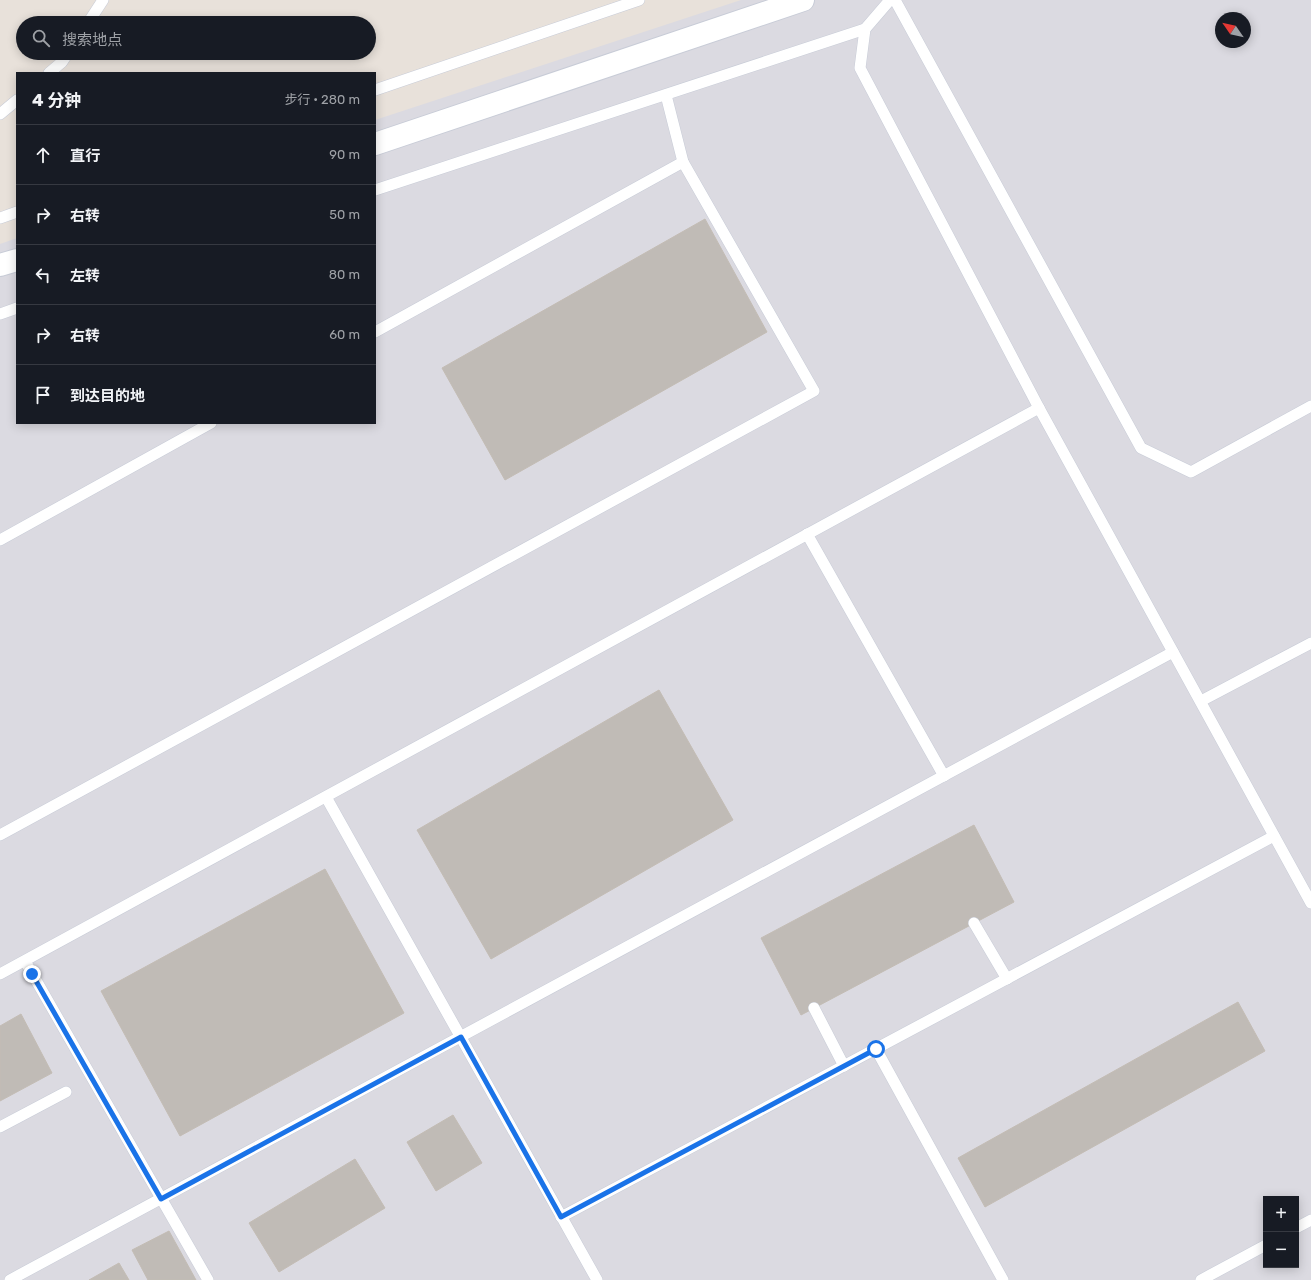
<!DOCTYPE html>
<html lang="zh">
<meta charset="utf-8">
<style>
:root{--surface:#171b24;--page:#20242c;--text:#f1f3f6;--muted:#9ea1a6;--line:#363941}
body{margin:0;font-family:Rubik,"Noto Sans SC",sans-serif;background:var(--page);color:var(--text)}
.controls{position:absolute;right:12px;bottom:12px;display:grid;overflow:hidden;border-radius:0px;box-shadow:0 2px 10px #0003}
.controls button{width:36px;height:36px;display:grid;place-items:center;padding:0;border:0;border-bottom:1px solid var(--line);background:var(--surface);color:var(--text);font:20px sans-serif}
.compass{position:absolute;left:1215px;top:12px;width:36px;height:36px;border-radius:50%;background:var(--surface);box-shadow:0 2px 10px #0003;rotate:304deg}
.stop{position:absolute;width:12px;height:12px;margin:-9px;border:3px solid #1a73e8;border-radius:50%;background:#fff}
.stop.end{background:#1a73e8;border-color:#fff;box-shadow:0 1px 4px #0008}
.list{margin:0;padding:0;list-style:none}
h2{display:flex;justify-content:space-between;align-items:center;height:52px;margin:0;padding:0 16px;font-size:17px}
h2 small{font-size:13px;font-weight:400;color:var(--muted)}
.list li{display:grid;grid-template-columns:26px 1fr auto;gap:12px;align-items:center;box-sizing:border-box;height:60px;padding:0 16px;border-top:1px solid var(--line)}
.list b{display:block;font-size:15px;white-space:nowrap}
.list em{font-size:13px;font-style:normal;color:var(--muted)}
.icon{flex:none;width:22px;height:22px;fill:none;stroke:currentColor;stroke-width:2;stroke-linecap:round;stroke-linejoin:round}
.map{position:relative;flex:none;width:1311px;height:1280px;overflow:hidden}
.search{position:absolute;background:var(--surface);box-shadow:0 2px 10px #0003;left:16px;top:16px;width:360px;height:44px;display:flex;align-items:center;gap:10px;box-sizing:border-box;padding:0 14px;border-radius:22px;color:var(--muted);font-size:15px}
.panel{position:absolute;background:var(--surface);box-shadow:0 2px 10px #0003;left:16px;top:72px;width:360px;height:352px;border-radius:0px}
.map>svg:first-child{display:block}
</style>
<div class="map">
<svg width="1311" height="1280" viewBox="0 0 1311 1280">
<rect width="100%" height="100%" fill="#e8e1da"/>
<path fill="#dbdae1" fill-rule="evenodd" d="M 741,0 L 1311,0 L 1311,1280 L 0,1280 L 0,244 L 17,238 L 17,423 L 375,423 L 375,120 ZM 1221,18 L 1245,18 L 1245,42 L 1221,42 ZM 1266,1199 L 1296,1199 L 1296,1265 L 1266,1265 Z"/>
<g fill="#c0bbb6" stroke="#c3bcb4">
<polygon points="705,219 767,332 505,480 442,368"/>
<polygon points="659,690 733,820 491,959 417,830"/>
<polygon points="974,825 1014,902 801,1015 761,938"/>
<polygon points="325,869 404,1013 180,1136 101,991"/>
<polygon points="1238,1002 1265,1051 985,1207 958,1158"/>
<polygon points="21,1014 52,1073 0,1101 0,1026"/>
<polygon points="453,1115 482,1163 436,1191 407,1142"/>
<polygon points="355,1159 385,1208 279,1272 249,1223"/>
<polygon points="169,1231 196,1280 148,1280 132,1250"/>
<polygon points="119,1263 129,1280 89,1280"/>
</g>
<g fill="none" stroke-linecap="round" stroke-linejoin="round">
<g stroke="#c8ccd7" stroke-width="12">
<g id="lane">
<polyline points="890,0 865,29 860,68 1039,408 1311,903"/>
<polyline points="895,0 1141,448 1191,472 1311,406"/>
<polyline points="88,23 103,0"/>
<polyline points="49,73 62,62 68,53"/>
<polyline points="375,90 639,0"/>
<polyline points="0,114 17,100"/>
<polyline points="375,190 865,29"/>
<polyline points="0,218 17,212"/>
<polyline points="0,314 17,308"/>
<polyline points="375,332 683,162"/>
<polyline points="807,534 944,776"/>
<polyline points="0,540 211,423"/>
<polyline points="1201,701 1311,643"/>
<polyline points="326,797 597,1280"/>
<polyline points="0,835 814,391 683,162 666,95"/>
<polyline points="974,923 1007,979"/>
<polyline points="25,961 208,1280"/>
<polyline points="0,974 1039,408"/>
<polyline points="814,1008 844,1066"/>
<polyline points="876,1049 1003,1280"/>
<polyline points="0,1127 66,1092"/>
<polyline points="561,1217 1274,836"/>
<polyline points="1296,1228 1311,1220"/>
<polyline points="10,1280 1173,652"/>
<polyline points="1201,1280 1266,1245"/>
</g>
</g>
<g stroke="#c8ccd7" stroke-width="24">
<g id="street">
<polyline points="375,144 803,0"/>
<polyline points="0,265 17,260"/>
</g>
</g>
<use href="#lane" stroke="#fff" stroke-width="11"/>
<use href="#street" stroke="#fff" stroke-width="22"/>
</g>
<g fill="none" stroke-linecap="round" stroke-linejoin="round">
<polyline stroke="#1a73e8" stroke-width="5" points="32,974 161,1199 461,1037 561,1217 876,1049"/>
</g>
</svg>
<div class="controls">
<button>+</button>
<button>−</button>
</div>
<svg class="compass" viewBox="-18 -18 36 36"><path d="M0-13l5 13h-10z" fill="#e53935"/><path d="M0 13l5-13h-10z" fill="#9ea1a6"/></svg>
<div class="stop" style="left:876px;top:1049px"></div>
<div class="stop end" style="left:32px;top:974px"></div>
<div class="search"><svg class="icon" aria-label="search" viewBox="0 0 24 24"><circle cx="10" cy="10" r="6"/><path d="M15 15l6 6"/></svg>搜索地点</div>
<section class="panel">
<h2>4 分钟<small>步行 · 280 m</small></h2>
<ul class="list">
<li><svg class="icon" aria-label="ahead" viewBox="0 0 24 24"><path d="M12 20V5M6 11l6-6 6 6"/></svg><div><b>直行</b></div><em>90 m</em></li>
<li><svg class="icon" aria-label="right" viewBox="0 0 24 24"><path d="M7 20v-9h11M14 6l5 5-5 5"/></svg><div><b>右转</b></div><em>50 m</em></li>
<li><svg class="icon" aria-label="left" viewBox="0 0 24 24"><path d="M17 20v-9H6M10 6l-5 5 5 5"/></svg><div><b>左转</b></div><em>80 m</em></li>
<li><svg class="icon" aria-label="right" viewBox="0 0 24 24"><path d="M7 20v-9h11M14 6l5 5-5 5"/></svg><div><b>右转</b></div><em>60 m</em></li>
<li><svg class="icon" aria-label="arrive" viewBox="0 0 24 24"><path d="M6 21V4h12l-3 4 3 4H6"/></svg><div><b>到达目的地</b></div></li>
</ul>
</section>
</div>
